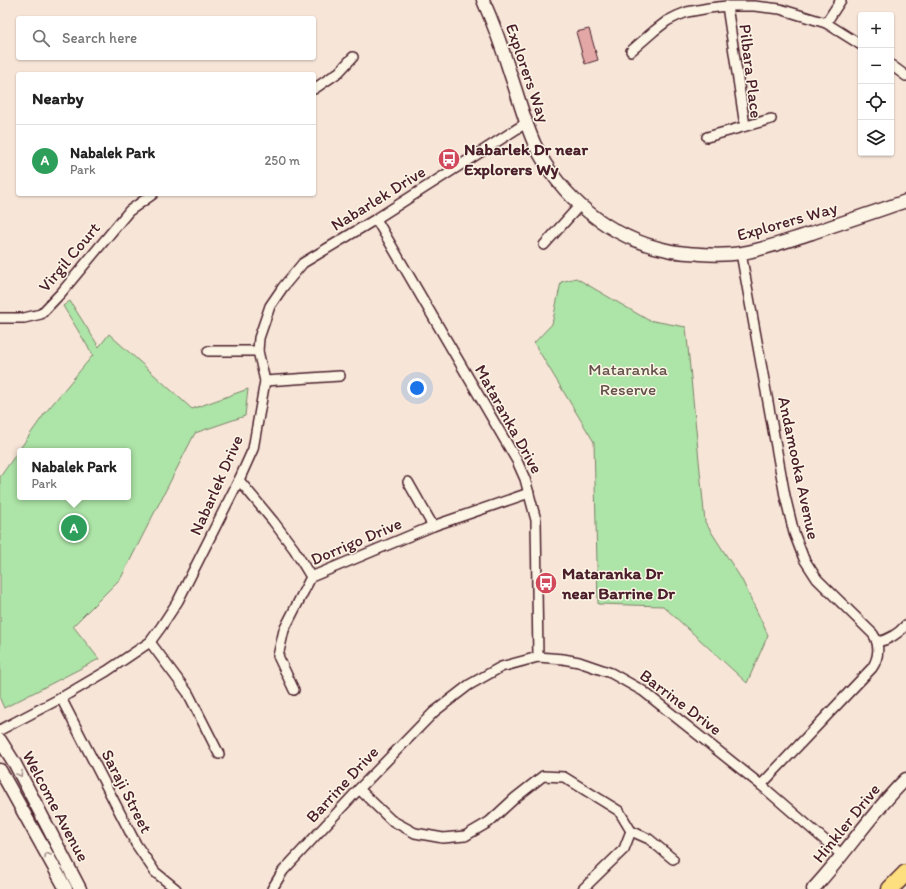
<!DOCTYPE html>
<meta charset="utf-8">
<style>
:root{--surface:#fff;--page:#f2f2f2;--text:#222;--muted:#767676;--line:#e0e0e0;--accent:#ea580c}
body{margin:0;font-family:Itim,sans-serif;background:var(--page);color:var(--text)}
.controls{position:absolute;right:12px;top:12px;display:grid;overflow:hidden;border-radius:4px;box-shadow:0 1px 3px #0004}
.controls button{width:36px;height:36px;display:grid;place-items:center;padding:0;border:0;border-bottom:1px solid var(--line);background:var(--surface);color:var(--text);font:20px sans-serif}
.you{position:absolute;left:417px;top:388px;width:14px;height:14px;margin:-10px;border:3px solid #fff;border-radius:50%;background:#1a73e8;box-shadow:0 0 0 6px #1a73e833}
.badge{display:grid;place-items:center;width:26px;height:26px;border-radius:50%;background:var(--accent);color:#fff;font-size:13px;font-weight:700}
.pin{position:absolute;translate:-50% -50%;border:2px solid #fff;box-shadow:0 1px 4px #0006}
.popup{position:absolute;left:17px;top:448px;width:114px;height:52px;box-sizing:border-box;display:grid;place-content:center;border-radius:4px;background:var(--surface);filter:drop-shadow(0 1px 3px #0005);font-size:13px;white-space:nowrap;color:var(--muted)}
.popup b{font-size:15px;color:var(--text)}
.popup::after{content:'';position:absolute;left:50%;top:100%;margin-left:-8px;border:8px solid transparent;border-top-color:var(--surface)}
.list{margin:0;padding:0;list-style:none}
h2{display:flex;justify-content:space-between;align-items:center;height:52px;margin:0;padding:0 16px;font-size:17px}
h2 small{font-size:13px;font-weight:400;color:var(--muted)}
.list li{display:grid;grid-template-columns:26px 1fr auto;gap:12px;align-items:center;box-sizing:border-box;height:72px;padding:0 16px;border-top:1px solid var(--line)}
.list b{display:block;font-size:15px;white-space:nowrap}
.list p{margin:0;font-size:13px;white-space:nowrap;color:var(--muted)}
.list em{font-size:13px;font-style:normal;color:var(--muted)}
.icon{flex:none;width:22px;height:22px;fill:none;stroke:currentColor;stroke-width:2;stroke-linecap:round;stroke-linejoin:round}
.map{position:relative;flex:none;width:906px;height:889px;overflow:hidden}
.search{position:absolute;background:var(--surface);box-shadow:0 1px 3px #0004;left:16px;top:16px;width:300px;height:44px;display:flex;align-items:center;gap:10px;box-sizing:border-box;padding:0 14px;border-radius:4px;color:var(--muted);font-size:15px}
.panel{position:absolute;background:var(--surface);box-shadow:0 1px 3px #0004;left:16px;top:72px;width:300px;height:124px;border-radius:4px}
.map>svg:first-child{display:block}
</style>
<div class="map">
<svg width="906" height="889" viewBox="0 0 906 889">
<rect width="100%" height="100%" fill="#f7e6d8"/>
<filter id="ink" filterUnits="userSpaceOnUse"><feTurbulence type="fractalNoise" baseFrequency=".025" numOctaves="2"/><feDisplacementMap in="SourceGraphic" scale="8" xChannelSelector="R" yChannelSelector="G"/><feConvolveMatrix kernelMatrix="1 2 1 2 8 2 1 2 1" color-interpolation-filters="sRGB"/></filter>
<g filter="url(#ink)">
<g fill="#ade4a7" stroke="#7c8269" fill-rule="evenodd">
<polygon points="576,278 648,320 686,327 705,522 742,580 768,635 747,683 663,606 598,604 594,442 534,343 552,324 561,282"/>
<path d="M 70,301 L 99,347 L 109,334 L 192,409 L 248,389 L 245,416 L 195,433 L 121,578 L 73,626 L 99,659 L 4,708 L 0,699 L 0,477 L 45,413 L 93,355 L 63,306 ZM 20,451 L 128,451 L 128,497 L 20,497 Z"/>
</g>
<polygon fill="#e3a8a6" stroke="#4a1f2b" points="589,29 598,60 585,64 576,32"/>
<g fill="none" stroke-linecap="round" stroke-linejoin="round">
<g stroke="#4a1f2b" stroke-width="12">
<g id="street">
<polyline points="727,6 745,126"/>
<polyline points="826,23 841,0"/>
<polyline points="631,51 654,31 667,21 677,16 687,12 709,8 727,6 754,6 780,9 826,23 861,45"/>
<polyline points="891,65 906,76"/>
<polyline points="314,89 339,72 353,57"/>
<polyline points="707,137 771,119"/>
<polyline points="376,219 517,461 525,479 536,520 538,657"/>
<polyline points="544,245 580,205"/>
<path d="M 741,253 L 785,496 L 794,533 L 804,559 L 817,579 L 873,634 C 880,644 879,658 872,668 L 761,785"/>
<polyline points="0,318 24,318 41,314 61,293 129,211 153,194"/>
<polyline points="208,351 258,351"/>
<polyline points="265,381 340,376"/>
<polyline points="239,480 273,521 294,549 311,577"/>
<polyline points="408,482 433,526"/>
<polyline points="150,642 188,693 219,754"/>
<path d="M 877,642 C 889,640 898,634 906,625"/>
<polyline points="294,690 278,656 284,630 311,577 433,526 529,493"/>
<polyline points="61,698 136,844 155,872 176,889"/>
<polyline points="0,730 61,698 107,671 150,642 161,627 178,601 239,480 253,449 265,381 258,351 259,338 270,306 283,287 303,263 376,219 526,123"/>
<polyline points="359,789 391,820 415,833 443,838 465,836 489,822 515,798 543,776 564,777 619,811 631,831"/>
<polyline points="631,831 649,839 673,859"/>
<polyline points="272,889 283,871 359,789 434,712 469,685 501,667 538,657 563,659 579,662 611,673 643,691 761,785 842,855"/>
<polyline points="583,889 624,849 631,831"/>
</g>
</g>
<g stroke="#4a1f2b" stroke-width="15">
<g id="secondary">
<path d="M 483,0 C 494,25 503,50 511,76 C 519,99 525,123 535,145 C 560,197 610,238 667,250 C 678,253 689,253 700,254 C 714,255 728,255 742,253 C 766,249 789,240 812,233 C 843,222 875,212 906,201"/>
<polyline points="0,740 15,764 80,889"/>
<polyline points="0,770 66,889"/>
<path d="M 813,889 C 846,854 871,813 906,779"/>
</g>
</g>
<g stroke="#4a1f2b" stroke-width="19">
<polyline id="highway" points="890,889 906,873"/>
</g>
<use href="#street" stroke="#fcf5e5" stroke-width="9"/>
<use href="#secondary" stroke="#fcf5e5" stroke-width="12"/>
<use href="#highway" stroke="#fedf80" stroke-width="16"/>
</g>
<defs><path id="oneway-chevron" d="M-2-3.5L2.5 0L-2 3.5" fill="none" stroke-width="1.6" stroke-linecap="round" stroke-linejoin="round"/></defs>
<g stroke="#a38a88">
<use href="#oneway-chevron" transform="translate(20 774) rotate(62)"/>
<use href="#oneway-chevron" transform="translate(47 855) rotate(-119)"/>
</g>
</g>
<defs>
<g id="bus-disc" transform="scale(1.15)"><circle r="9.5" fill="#d1495b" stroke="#fcf5e5"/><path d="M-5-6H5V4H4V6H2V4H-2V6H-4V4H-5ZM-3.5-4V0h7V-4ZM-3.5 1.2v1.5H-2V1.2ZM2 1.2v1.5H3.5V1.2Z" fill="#fff"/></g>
</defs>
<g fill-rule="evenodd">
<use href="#bus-disc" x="449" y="159"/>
<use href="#bus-disc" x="546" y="583"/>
</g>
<g text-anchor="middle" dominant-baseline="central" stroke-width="3" stroke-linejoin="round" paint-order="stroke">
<g font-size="17" fill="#4a1f2b" stroke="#fcf5e5">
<text transform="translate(751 71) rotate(83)">Pilbara Place</text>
<text transform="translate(528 73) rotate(71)">Explorers Way</text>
<text transform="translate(378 198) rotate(-32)">Nabarlek Drive</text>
<text transform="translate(787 221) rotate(-16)">Explorers Way</text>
<text transform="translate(69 257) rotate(-50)">Virgil Court</text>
<text transform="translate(509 419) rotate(61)">Mataranka Drive</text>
<text transform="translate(799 468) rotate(78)">Andamooka Avenue</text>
<text transform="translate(216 485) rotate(-66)">Nabarlek Drive</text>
<text transform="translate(356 541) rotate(-23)">Dorrigo Drive</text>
<text transform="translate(681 702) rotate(37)">Barrine Drive</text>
<text transform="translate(342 784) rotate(-47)">Barrine Drive</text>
<text transform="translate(127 791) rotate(63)">Saraji Street</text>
<text transform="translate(56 806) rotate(62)">Welcome Avenue</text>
<text transform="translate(846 823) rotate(-51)">Hinkler Drive</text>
</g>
<g font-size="17" font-weight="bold" fill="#4a1f2b" stroke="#fcf5e5" text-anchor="start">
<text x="464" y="149">Nabarlek Dr near<tspan x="464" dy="20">Explorers Wy</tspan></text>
<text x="562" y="573">Mataranka Dr<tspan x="562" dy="20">near Barrine Dr</tspan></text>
</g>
<g font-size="17" fill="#63504a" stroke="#fcf5e5">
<text x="628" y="369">Mataranka<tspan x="628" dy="20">Reserve</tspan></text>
</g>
</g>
</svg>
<div class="controls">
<button>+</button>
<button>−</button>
<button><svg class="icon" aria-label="locate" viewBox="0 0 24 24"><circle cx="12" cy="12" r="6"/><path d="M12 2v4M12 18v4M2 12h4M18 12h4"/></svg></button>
<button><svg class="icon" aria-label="layers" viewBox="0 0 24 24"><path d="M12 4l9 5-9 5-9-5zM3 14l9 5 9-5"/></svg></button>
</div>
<div class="you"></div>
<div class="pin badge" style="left:74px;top:528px;background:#2e9e5b">A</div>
<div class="popup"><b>Nabalek Park</b>Park</div>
<div class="search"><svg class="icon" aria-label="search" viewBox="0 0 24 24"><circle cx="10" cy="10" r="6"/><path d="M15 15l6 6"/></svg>Search here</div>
<section class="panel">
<h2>Nearby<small></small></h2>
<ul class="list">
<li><span class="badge" style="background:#2e9e5b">A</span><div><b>Nabalek Park</b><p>Park</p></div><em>250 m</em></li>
</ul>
</section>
</div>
